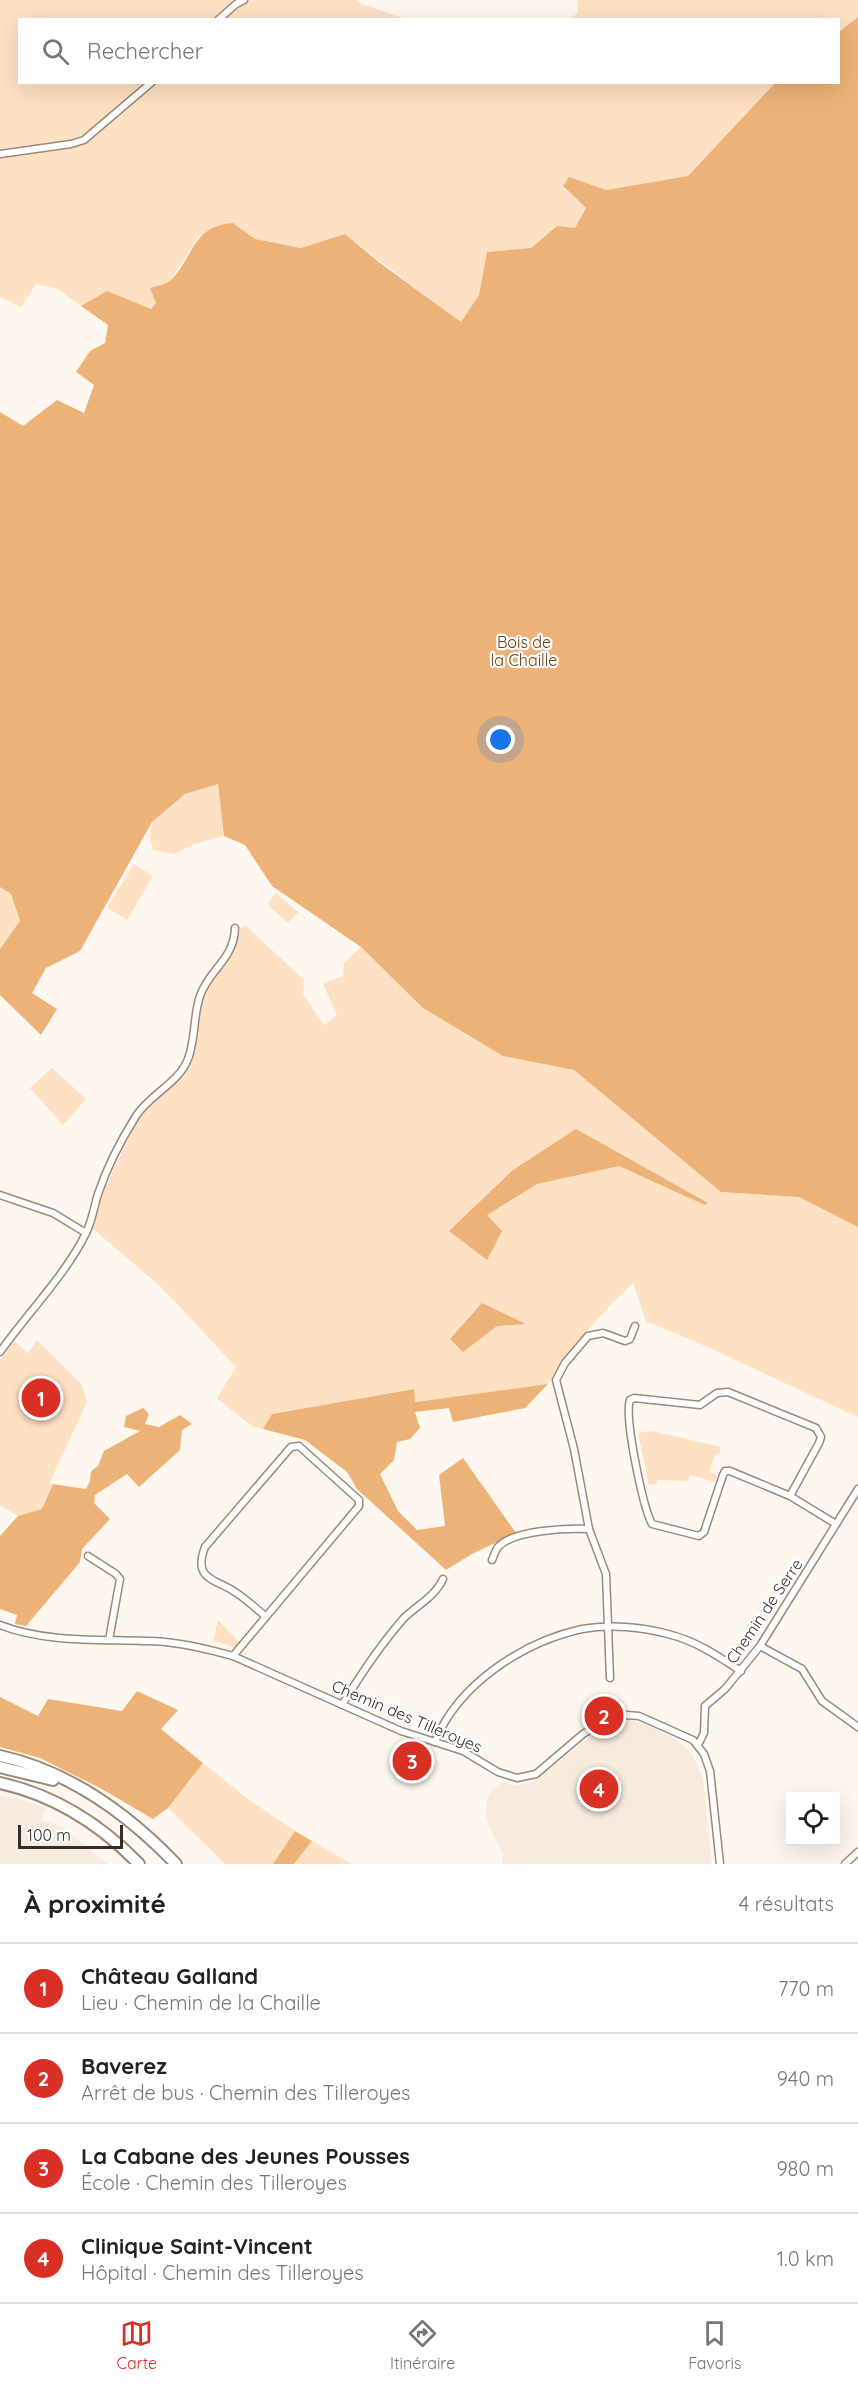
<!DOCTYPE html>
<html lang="fr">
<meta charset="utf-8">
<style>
:root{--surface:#fff;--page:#f6f6f6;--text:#222;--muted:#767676;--line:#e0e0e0;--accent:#d93025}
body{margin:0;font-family:Quicksand,sans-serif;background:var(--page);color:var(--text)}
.controls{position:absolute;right:18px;bottom:18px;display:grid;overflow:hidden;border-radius:0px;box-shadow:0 6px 24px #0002}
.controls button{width:54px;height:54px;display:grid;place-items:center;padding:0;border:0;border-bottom:2px solid var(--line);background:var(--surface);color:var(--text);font:30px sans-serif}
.scale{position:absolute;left:18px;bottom:15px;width:105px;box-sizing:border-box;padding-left:6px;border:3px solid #342d27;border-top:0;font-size:16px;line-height:21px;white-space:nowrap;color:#342d27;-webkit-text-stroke:4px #fff;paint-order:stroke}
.you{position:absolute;left:501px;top:740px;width:21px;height:21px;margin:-15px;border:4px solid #fff;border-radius:50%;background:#1a73e8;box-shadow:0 0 0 9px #1a73e833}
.badge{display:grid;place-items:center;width:39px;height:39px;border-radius:50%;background:var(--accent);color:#fff;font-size:20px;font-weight:700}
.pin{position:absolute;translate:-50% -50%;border:3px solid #fff;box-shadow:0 2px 6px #0006}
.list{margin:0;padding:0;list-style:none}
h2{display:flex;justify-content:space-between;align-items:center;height:78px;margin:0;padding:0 24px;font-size:26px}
h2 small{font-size:20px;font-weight:400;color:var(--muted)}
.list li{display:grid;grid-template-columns:39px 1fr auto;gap:18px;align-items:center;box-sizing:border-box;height:90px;padding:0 24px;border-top:2px solid var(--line)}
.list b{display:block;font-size:22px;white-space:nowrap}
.list p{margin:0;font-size:20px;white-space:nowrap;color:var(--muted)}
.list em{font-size:20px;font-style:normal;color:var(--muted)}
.icon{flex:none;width:33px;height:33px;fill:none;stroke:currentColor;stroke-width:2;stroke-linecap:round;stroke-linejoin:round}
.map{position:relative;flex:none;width:858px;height:1864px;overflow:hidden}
.search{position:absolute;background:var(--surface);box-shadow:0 6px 24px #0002;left:18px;right:18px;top:18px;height:66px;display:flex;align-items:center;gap:15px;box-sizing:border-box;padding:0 21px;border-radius:0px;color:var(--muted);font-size:22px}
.sheet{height:438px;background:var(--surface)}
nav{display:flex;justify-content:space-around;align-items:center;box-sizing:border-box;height:84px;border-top:2px solid var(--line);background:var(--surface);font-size:16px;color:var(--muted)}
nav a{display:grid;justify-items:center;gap:3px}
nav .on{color:var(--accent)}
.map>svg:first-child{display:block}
</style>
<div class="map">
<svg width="858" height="1864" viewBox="0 0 858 1864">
<rect width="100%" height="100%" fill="#fef7f0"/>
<g fill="#f8eadd">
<polygon points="625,1720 634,1721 653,1727 678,1741 692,1754 703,1779 712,1864 502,1864 503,1854 490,1830 486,1813 487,1799 490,1793 501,1782 515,1785 531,1783 599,1730 615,1722"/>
<polygon points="0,1796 15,1798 45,1808 41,1821 59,1825 108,1864 0,1864"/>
</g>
<g fill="#fee0c3">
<polygon points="0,0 237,0 233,4 249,0 357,0 362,4 406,19 20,20 20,82 775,83 688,176 606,190 563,187 586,208 575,229 557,226 531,248 487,252 479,295 461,323 345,234 301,248 255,239 233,223 199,236 151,310 107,291 81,306 58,289 36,284 21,307 0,297"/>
<polygon points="577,0 858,0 858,17 839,32 838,20 570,20 578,12"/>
<polygon points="218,784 224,836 194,844 175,854 153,850 150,837 152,822 185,794"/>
<polygon points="134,864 153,876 127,920 107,908"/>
<polygon points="0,887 11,894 20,922 0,949"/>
<polygon points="276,893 298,912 288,923 269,906 268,903"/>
<path d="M 245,925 L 304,980 L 303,994 L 324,1025 L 337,1015 L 323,984 L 343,976 L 344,963 L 361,947 L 423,1008 L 503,1056 L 574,1070 L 721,1192 L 799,1197 L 858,1227 L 858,1417 L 703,1345 L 646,1321 L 633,1283 C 601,1313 572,1346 548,1384 L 415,1402 L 413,1389 L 272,1414 L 263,1429 L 252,1426 L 217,1398 L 236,1367 L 161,1287 L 92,1228 L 101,1196 L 140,1115 L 153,1099 L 183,1072 L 206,986 L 238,930 Z"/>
<polygon points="52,1068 86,1099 63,1125 30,1088"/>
<polygon points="37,1340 82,1385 87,1402 50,1482 53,1484 42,1510 18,1516 0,1505 0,1360 14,1341 28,1353"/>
<polygon points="652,1431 721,1447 719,1456 715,1455 709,1472 717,1476 715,1482 690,1475 688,1481 658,1480 657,1484 649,1485 638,1433"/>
<polygon points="218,1620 239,1642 235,1647 213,1641"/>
<polygon points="203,1763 248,1799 295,1831 273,1864 225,1864 168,1808"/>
<polygon points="312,1841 352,1864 294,1864"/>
</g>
<g fill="#ecb278">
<path d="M 858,17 L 858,1227 L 799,1197 L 721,1192 L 574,1070 L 503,1056 L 423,1008 L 361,947 L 272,886 L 245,845 L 224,836 L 218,784 L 185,794 L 152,822 L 80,951 L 46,968 L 32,993 L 57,1009 L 41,1035 L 0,995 L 0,949 L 20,921 L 11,894 L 0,887 L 0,412 L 23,426 L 57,400 L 84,413 L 94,385 L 76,372 L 90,351 L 105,343 L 108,325 L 81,306 L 107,291 L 151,309 L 156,303 L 150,288 C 157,286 168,284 172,279 C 194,255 193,226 233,223 L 255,239 L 301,248 L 345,234 L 380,263 L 461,322 L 479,295 L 487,252 L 531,248 L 557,226 L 575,228 L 586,208 L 563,186 L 569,177 L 606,190 L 688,176 L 775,83 L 838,82 L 839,32 Z"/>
<polygon points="576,1129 708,1203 705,1205 619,1166 537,1184 487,1215 502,1231 487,1260 449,1231 513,1170"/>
<polygon points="482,1303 526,1324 497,1326 463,1352 450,1339"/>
<polygon points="548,1384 525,1408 453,1422 449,1408 415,1412 420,1428 410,1439 397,1442 394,1460 380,1474 398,1511 417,1530 445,1526 439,1475 463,1458 516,1533 472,1554 446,1570 357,1489 347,1472 305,1440 263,1429 272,1414 414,1389 415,1402"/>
<polygon points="143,1408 149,1414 145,1424 159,1427 180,1415 192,1424 182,1430 180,1450 139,1487 127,1474 95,1495 94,1503 110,1519 82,1549 80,1562 26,1626 15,1624 17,1615 0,1609 0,1536 18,1516 42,1509 53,1484 86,1489 90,1481 91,1471 98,1466 104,1451 140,1431 124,1427 126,1416"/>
<polygon points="137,1691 178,1710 161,1729 203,1763 168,1808 153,1819 100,1788 40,1758 0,1747 0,1697 38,1716 48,1699 122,1711"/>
<polygon points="295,1831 312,1841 294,1864 273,1864"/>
</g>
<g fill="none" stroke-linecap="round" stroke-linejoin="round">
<g stroke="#9a8a7b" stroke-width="9">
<g id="street">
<polyline points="218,20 236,4 244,0"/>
<polyline points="0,154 71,144 84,140 152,82"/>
<polyline points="0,1195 53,1213 86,1233"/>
<path d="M 0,1352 C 26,1315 67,1273 86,1233 C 92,1221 94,1207 98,1194 C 107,1167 121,1140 136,1116 C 150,1094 179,1083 188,1059 C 196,1038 193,1016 200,996 C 209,969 234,960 235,928"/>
<path d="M 790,1496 L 819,1443 L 821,1437 L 816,1428 L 728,1392 L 717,1393 L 700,1405 L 634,1398 L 630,1400 C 624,1418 643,1507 652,1524 L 699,1536 L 704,1532 L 723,1475 L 725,1471 L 730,1471 L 790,1496 L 836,1524"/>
<polyline points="88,1556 116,1574 120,1579 109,1640"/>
<path d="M 492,1560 C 494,1556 495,1551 498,1547 C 513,1530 567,1528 589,1529"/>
<path d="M 0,1625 C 51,1645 111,1638 165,1642 C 188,1644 211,1650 233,1656 L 401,1731 L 463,1751 L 498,1772 L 517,1778 L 536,1774 L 583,1734 L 607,1719 L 626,1715 L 639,1716 L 693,1740 L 704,1754 L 710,1771 L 720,1864"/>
<polyline points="760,1646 802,1669 822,1701 858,1727"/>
<path d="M 233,1656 L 359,1506 L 359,1500 L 299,1446 L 291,1447 L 205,1547 C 192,1581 217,1579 235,1592 C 246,1599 256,1608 266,1617"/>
<polyline points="610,1678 606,1574 589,1529 574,1449 556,1380 565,1363 588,1336 603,1333 625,1341 630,1339 635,1326"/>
<path d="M 342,1705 C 361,1674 380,1645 404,1618 C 417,1605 435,1597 443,1579"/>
<path d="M 435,1742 C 458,1684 523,1642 582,1629 C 610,1624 642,1627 668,1634 C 696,1641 718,1656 741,1671"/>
<polyline points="698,1745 704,1733 705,1706 725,1689 760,1646 858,1489"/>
<polyline points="845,1864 858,1852"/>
</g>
</g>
<g stroke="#9a8a7b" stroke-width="14">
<g id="highway">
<path d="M 0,1756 C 68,1771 128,1814 176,1864"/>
<polyline points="0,1767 53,1780"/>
<path d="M 0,1783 C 54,1795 101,1825 139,1864"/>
</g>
</g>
<use href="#street" stroke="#fff" stroke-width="6"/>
<use href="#highway" stroke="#fff" stroke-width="10"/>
</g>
<g text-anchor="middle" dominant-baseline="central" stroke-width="4.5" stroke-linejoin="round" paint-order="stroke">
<g font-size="16" fill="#674014" stroke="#fff">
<text x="524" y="642">Bois de<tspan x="524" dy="18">la Chaille</tspan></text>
</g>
<g font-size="16" fill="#342d27" stroke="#fff">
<text transform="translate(764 1611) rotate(-56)">Chemin de Serre</text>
<text transform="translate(407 1716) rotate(23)">Chemin des Tilleroyes</text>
</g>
</g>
</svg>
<div class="controls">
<button><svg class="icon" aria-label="locate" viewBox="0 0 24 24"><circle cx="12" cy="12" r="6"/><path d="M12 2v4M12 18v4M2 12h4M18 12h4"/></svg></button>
</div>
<div class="scale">100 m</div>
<div class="you"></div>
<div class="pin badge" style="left:41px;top:1398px">1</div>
<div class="pin badge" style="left:604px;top:1716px">2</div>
<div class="pin badge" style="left:412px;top:1761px">3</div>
<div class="pin badge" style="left:599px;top:1789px">4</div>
<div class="search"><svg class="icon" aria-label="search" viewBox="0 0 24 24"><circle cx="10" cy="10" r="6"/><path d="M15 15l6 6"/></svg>Rechercher</div>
</div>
<section class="sheet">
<h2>À proximité<small>4 résultats</small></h2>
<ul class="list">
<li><span class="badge">1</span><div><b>Château Galland</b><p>Lieu · Chemin de la Chaille</p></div><em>770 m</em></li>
<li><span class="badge">2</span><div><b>Baverez</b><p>Arrêt de bus · Chemin des Tilleroyes</p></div><em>940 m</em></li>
<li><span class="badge">3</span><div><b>La Cabane des Jeunes Pousses</b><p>École · Chemin des Tilleroyes</p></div><em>980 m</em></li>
<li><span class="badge">4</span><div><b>Clinique Saint-Vincent</b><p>Hôpital · Chemin des Tilleroyes</p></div><em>1.0 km</em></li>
</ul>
</section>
<nav>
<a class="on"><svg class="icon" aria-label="map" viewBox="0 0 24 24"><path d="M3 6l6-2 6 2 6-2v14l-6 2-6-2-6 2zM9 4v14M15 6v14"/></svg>Carte</a>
<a><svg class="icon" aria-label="directions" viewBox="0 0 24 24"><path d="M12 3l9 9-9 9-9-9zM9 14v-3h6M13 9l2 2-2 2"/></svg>Itinéraire</a>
<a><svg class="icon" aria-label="saved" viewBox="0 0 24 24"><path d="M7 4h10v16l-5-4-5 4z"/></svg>Favoris</a>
</nav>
